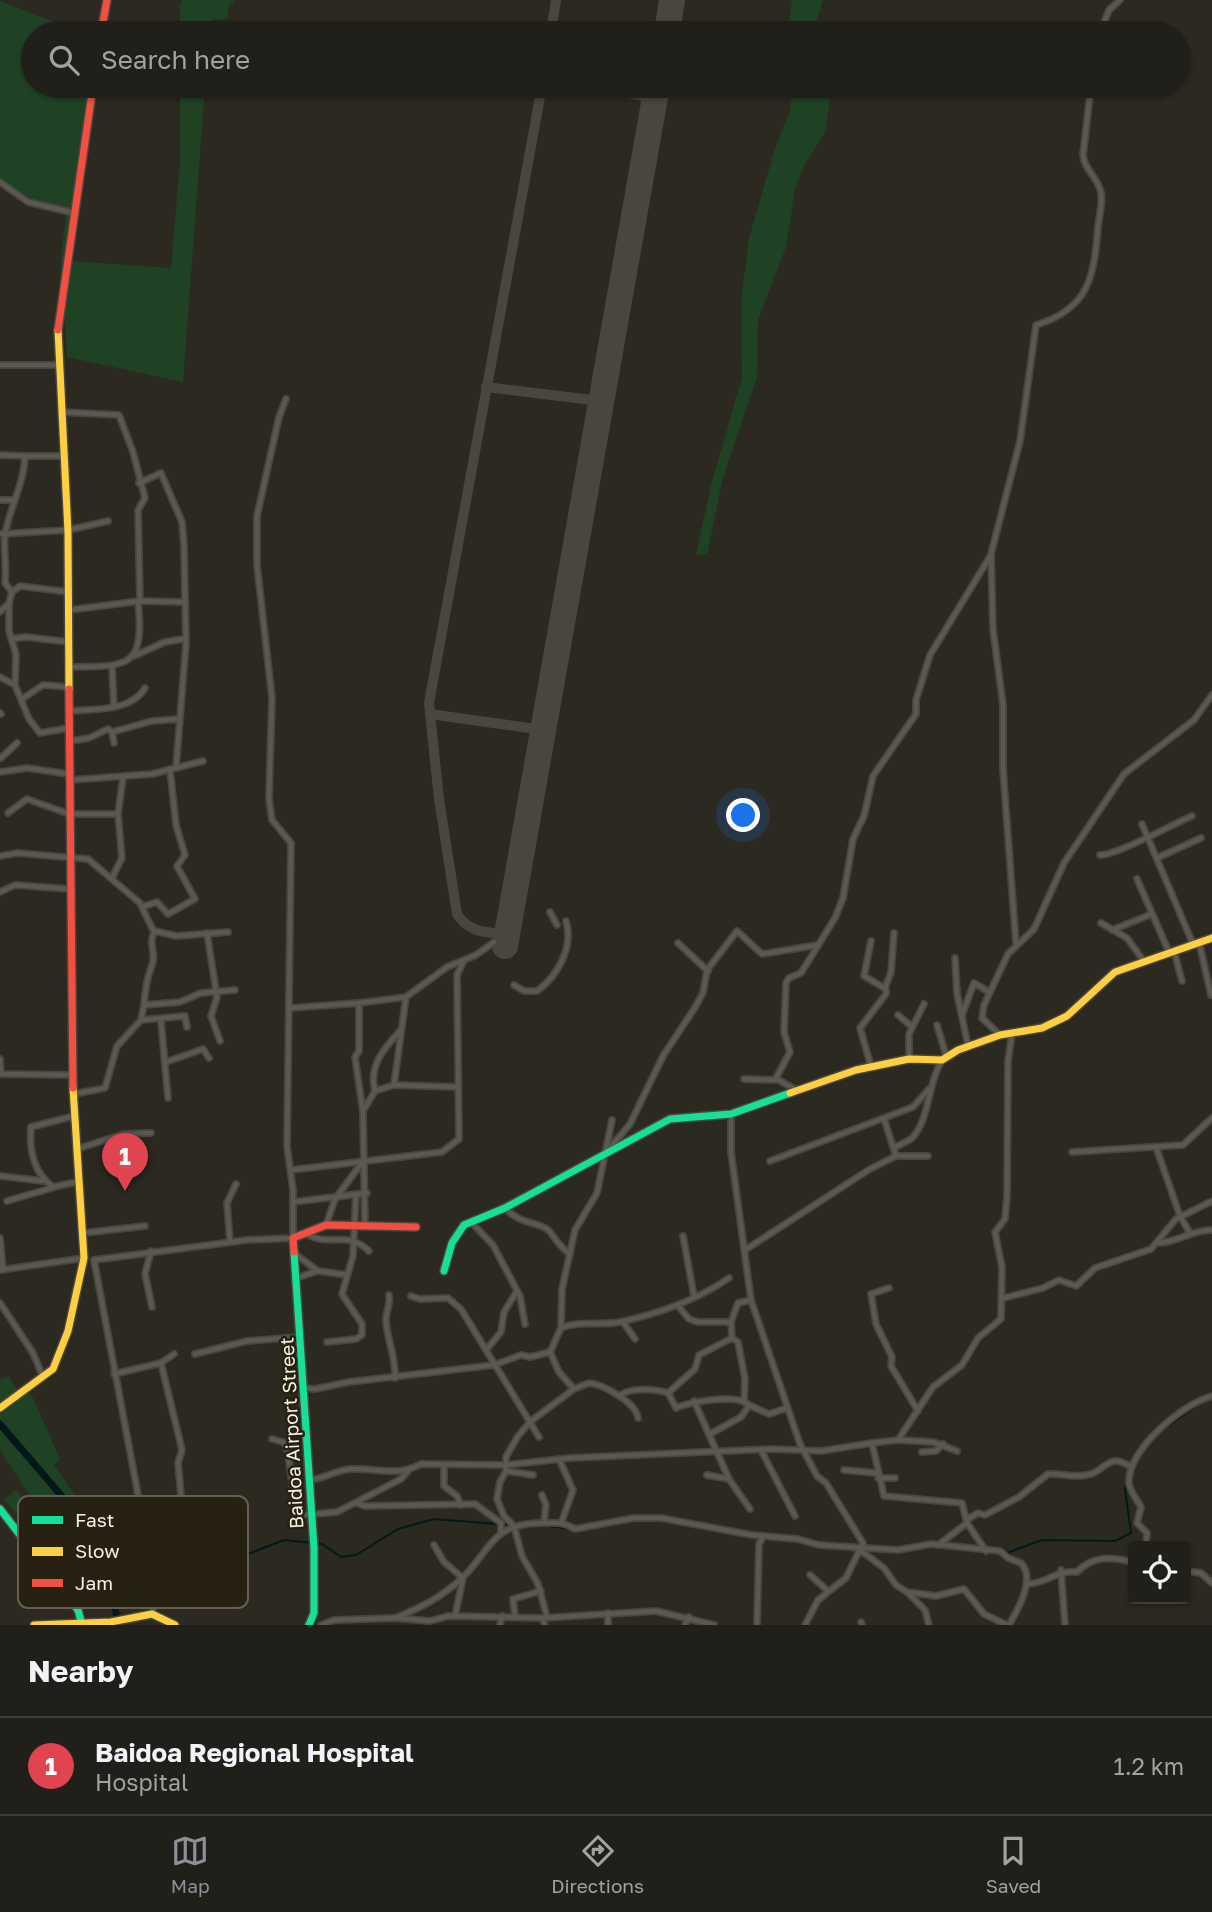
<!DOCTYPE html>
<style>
:root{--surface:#211f19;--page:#2d2c26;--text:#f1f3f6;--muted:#a2a2a2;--line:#3e3d38;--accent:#8c9099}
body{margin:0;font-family:"Golos Text",sans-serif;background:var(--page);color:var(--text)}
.controls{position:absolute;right:21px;bottom:21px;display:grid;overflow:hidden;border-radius:7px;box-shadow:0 2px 5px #0004}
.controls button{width:63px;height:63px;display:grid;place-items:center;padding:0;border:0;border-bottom:2px solid var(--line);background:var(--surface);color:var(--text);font:35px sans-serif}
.you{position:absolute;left:744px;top:816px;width:24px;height:24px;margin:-18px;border:5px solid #fff;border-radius:50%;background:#1a73e8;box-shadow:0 0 0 10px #1a73e833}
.badge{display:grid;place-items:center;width:46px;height:46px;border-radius:50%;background:var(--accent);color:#fff;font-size:23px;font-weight:700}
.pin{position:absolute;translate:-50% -58px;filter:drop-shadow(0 2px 4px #0008)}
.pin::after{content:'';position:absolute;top:37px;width:24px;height:21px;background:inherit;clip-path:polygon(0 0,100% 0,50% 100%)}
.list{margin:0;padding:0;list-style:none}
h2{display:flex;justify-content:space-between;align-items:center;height:91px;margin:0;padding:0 28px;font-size:30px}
h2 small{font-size:23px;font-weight:400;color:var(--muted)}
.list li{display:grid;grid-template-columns:46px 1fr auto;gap:21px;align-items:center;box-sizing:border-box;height:98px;padding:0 28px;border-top:2px solid var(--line)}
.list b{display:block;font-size:26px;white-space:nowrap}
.list p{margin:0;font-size:23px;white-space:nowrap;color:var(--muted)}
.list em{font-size:23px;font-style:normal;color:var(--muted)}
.icon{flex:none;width:38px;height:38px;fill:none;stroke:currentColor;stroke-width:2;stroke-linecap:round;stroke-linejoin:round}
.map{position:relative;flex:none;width:1212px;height:1625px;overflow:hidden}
.search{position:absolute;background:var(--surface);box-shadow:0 2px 5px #0004;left:21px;right:21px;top:21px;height:77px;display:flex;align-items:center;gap:18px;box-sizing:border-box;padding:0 24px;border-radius:38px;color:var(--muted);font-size:26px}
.sheet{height:189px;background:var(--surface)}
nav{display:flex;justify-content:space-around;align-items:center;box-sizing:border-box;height:98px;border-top:2px solid var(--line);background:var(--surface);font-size:19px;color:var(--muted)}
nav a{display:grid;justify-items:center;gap:4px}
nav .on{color:var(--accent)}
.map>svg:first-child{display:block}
</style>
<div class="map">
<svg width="1212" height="1625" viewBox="0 0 1212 1625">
<rect width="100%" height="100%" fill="#2c2921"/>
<g fill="#1f4224">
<polygon points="183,0 235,0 229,6 227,19 213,20 210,33 180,33 180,4"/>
<polygon points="792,0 823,0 813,33 788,33"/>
<polygon points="0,1 84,33 33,33 33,86 97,86 71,261 171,268 180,160 180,86 205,86 183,382 67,357 61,257 67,207 35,201 0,179"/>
<polygon points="793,86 832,86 825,132 803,168 795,189 786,247 758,320 757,377 722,481 707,555 696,554 711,485 742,378 741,302 749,238 774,152 790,110"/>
<polygon points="9,1377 18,1391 31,1394 60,1459 54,1465 86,1512 108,1558 91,1564 77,1535 47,1496 35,1503 0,1450 0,1379"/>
<polygon points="16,1490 29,1505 17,1515 4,1499"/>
</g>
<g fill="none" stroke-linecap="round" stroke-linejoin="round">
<g stroke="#041819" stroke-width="2">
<polyline points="1157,1434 1202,1402 1212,1399"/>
<polyline points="544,1525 569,1529"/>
<polyline points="951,1548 1001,1554"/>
<polyline points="864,1550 883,1551"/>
<polyline points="1007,1553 1042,1540 1115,1541 1131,1533 1125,1489 1128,1475"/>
<polyline points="98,1558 115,1560 153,1554 177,1559 235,1559 284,1540 322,1544 341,1557 356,1555 398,1529 434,1519 510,1525"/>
</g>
<polyline stroke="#041819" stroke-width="7" points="0,1424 66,1501 107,1576 119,1625"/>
<g stroke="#48463f" stroke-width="10">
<polyline points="551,33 556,0"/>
<polyline points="591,86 655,98"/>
<polyline points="486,387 601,401"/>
<polyline points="430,714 543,730"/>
<path d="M 507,935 C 486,932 469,933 457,914 L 439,799 L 429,703 L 542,86"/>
</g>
<g stroke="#48463f" stroke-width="26">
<polyline points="667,33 672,0"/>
<polyline points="505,946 657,86"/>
</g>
<g stroke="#49463f" stroke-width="8">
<g id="street">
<polyline points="1100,33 1109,10 1120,0"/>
<polyline points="0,182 28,202 74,213"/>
<polyline points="0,365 58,365"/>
<polyline points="61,412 119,415 133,452 145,498 138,510 140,601"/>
<polyline points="0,455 25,456"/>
<polyline points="139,483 161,473 182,522 184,545 186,643 176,768"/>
<polyline points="0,500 15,500"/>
<polyline points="0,534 68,530 108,521"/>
<path d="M 12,592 L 5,583 C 7,567 3,545 5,534 C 10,507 24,484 25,456 L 64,456"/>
<polyline points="69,592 20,586 12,592 9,603 9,631 16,654 15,685 29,719 40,733 69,728"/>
<polyline points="69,610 140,601 183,602"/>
<polyline points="0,612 9,603"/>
<polyline points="11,639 26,637 69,642"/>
<polyline points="134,656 165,642 184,639"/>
<polyline points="112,666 114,707"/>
<path d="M 69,667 C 129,666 145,669 138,601"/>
<polyline points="0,677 15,685"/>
<polyline points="22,699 43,685 69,687"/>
<path d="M 69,711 C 93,709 131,712 145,688"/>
<polyline points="0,713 1,714"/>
<polyline points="112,732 114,743"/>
<polyline points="70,741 89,738 108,729 112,732 152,721 179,719"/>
<polyline points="1,758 17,743"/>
<polyline points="0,772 27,768 69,774"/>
<polyline points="70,780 152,774 203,761"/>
<polyline points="8,813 27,799 69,814 118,814"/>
<polyline points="1142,824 1193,944"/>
<path d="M 1100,855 C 1117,855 1171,825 1192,816"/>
<polyline points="0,856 17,853 88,859 140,903 154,932"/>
<polyline points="1157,858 1201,838"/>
<polyline points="112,878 122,858 118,814 123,778"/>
<polyline points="1137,879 1169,952"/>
<polyline points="0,892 15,885 69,889"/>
<polyline points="142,907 157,902 168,914 195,899 177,866 185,855 176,825 170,769"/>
<polyline points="550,912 557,925"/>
<polyline points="1101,923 1127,938 1143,960"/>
<polyline points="1112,930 1152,914"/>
<polyline points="207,933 217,997 211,1016 220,1041"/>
<polyline points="871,941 864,976 886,989 886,994 860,1028 871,1066"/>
<polyline points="1199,942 1211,995"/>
<polyline points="678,943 708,971"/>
<path d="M 1016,944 L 1003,769 L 1003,705 L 993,629 L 991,554 L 1020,441 L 1036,325 C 1089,309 1094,277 1098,227 C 1099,216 1104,199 1100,189 C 1096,176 1084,169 1083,155 L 1091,86"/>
<polyline points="1174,951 1182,981"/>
<polyline points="955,958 957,993 968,1046"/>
<path d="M 514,985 L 524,991 L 537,991 C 557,977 574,947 566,921"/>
<polyline points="885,988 891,972 894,933"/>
<path d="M 144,1005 C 145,990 147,978 152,965 C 157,953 147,943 155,931 L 176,936 L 228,932"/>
<polyline points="290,1008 359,1003"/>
<polyline points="898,1015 911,1026"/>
<polyline points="962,1015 974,983 989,992"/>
<polyline points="141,1020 185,1016 187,1027"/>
<polyline points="161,1021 168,1098"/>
<polyline points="1000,1035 982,1018 984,1005 1008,954 1034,929 1064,863 1124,774 1194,720 1212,695"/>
<polyline points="0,1059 1,1074 72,1075"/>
<polyline points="909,1059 909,1034 924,1004"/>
<polyline points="166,1062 203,1049 209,1058"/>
<polyline points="744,1079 775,1080 790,1052 784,1032 786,983 789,978 801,973 835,918 843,898 853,839 864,816 873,776 916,714 916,700 930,655 991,555"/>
<polyline points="777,1079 798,1091"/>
<polyline points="394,1085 406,997"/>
<path d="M 375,1091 C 368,1067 384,1048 400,1031"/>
<polyline points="74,1094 105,1088 117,1046 141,1020 144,1005 180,1002 201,993 235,990"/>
<polyline points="363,1111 375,1091 394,1085 458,1087"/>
<path d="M 74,1116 L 31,1127 C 29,1150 34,1173 53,1187 L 77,1182"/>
<polyline points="884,1119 896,1156"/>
<polyline points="1156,1147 1180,1216 1190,1233"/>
<path d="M 894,1148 C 899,1144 909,1142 913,1137 C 931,1117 927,1078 946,1055 L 937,1025"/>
<polyline points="77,1149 123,1134 151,1133"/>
<polyline points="608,1150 630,1124 663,1056 694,1009 703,993 707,970 737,931 762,954 818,945"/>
<polyline points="1072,1152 1183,1145 1212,1118"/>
<polyline points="770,1161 913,1107 929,1089"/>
<polyline points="291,1170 442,1152 459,1139 457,975 463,962"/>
<polyline points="0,1176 43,1181"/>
<polyline points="7,1201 52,1188"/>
<polyline points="293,1202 367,1193"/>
<path d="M 505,1208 C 520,1224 531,1220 547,1229 C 553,1233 558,1247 570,1254"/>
<polyline points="472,1223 493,1245 520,1296 525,1324"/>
<polyline points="326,1225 335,1199 364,1160"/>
<polyline points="365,1226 363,1112 355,1057 359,1051 359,1003 406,997 447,967 476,955 494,942"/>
<polyline points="83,1233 145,1226"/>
<path d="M 307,1234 C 328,1248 346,1229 369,1251"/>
<polyline points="683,1236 694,1296"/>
<polyline points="0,1238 3,1270"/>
<polyline points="230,1242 227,1203 236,1184"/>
<path d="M 1158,1243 C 1179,1242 1191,1230 1212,1230"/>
<polyline points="745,1250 870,1169 896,1156 928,1156"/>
<polyline points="151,1251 145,1274 152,1307"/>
<polyline points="295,1254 318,1271 347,1275"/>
<polyline points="0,1270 84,1258"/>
<polyline points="297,1278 317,1271"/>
<polyline points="889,1288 871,1294 876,1324 892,1357 891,1366 918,1411"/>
<path d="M 389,1295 C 391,1305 385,1312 386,1322 C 388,1342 396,1358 395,1378"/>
<polyline points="411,1296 420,1299 448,1298 461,1309 539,1437"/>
<polyline points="1004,1298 1043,1288 1059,1280 1076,1286 1095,1268 1151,1249 1176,1219 1212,1201"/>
<polyline points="751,1300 800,1444 817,1476 826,1483 863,1543 846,1578 818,1600 805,1625"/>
<polyline points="0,1303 33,1353 43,1377"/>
<polyline points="678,1306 689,1319 698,1322 731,1322"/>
<polyline points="623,1322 635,1339"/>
<path d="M 561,1328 C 580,1320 600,1326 620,1322 C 657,1314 697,1300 729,1278"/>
<polyline points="732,1338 738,1342 745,1379 744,1402"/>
<polyline points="327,1342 356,1339 362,1335 362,1324 342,1294 353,1256 356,1194"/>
<polyline points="486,1350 501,1332 504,1312 517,1291"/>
<polyline points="174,1354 161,1363 182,1450 178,1463 182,1505"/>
<polyline points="195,1354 247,1341 300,1337"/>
<polyline points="114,1374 161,1363"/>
<polyline points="302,1388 315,1389 349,1382 494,1365 521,1355 530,1357 550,1352"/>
<path d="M 574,1389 L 589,1383 C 605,1385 636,1403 638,1418"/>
<polyline points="668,1393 695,1369 699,1355 732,1338 731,1322 738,1303 751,1300 731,1152 731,1114"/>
<path d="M 619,1396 C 629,1387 655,1389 668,1393 L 676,1408 C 689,1402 730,1395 744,1402 C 752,1407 760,1410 769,1414 L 787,1408"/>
<polyline points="694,1401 729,1479 750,1509"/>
<polyline points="710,1434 741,1417 748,1407"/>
<polyline points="272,1439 283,1442 287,1447 294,1497 302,1515 337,1512 401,1479 408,1471"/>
<polyline points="898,1440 933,1442 957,1451"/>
<polyline points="872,1443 898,1440 933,1387 962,1365 978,1338 1001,1319 1002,1267 995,1232 1005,1219 1007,1196 1008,1061 1012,1033"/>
<polyline points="761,1450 795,1516"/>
<polyline points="922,1452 936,1451 943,1444"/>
<polyline points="559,1459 573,1490 562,1521"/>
<polyline points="444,1466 444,1486 457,1496 461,1505"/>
<polyline points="844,1470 876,1473"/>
<polyline points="506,1471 533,1475"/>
<polyline points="707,1475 729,1479"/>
<polyline points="878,1478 895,1478"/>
<path d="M 309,1480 C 324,1479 336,1470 351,1469 C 375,1468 398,1477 421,1464 L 506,1465 L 570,1458 L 771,1449 L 821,1451 L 872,1443 L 884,1496 L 962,1503 L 967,1523 L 986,1551"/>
<polyline points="542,1495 546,1505 544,1523"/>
<polyline points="356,1503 365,1506 475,1504 501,1523 501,1534"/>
<polyline points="140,1505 182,1505 231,1528"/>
<polyline points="434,1545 444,1562 463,1578 455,1616"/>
<path d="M 938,1545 L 967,1523 L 968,1519 L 978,1513 L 985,1515 L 1019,1497 L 1048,1474 C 1061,1473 1074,1478 1087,1475 C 1106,1472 1107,1451 1131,1467"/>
<path d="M 1146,1546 L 1147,1533 L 1137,1523 L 1141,1507 C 1138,1501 1129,1490 1129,1483 C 1127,1450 1182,1404 1212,1396"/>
<polyline points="861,1551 884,1568 896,1585 907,1592 936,1596 964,1589 984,1614 1007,1625"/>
<polyline points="1061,1570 1065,1625"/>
<polyline points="1186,1571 1201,1573 1212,1583"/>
<polyline points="810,1575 828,1591"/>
<path d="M 1026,1584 C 1047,1584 1055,1570 1077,1572 C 1093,1555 1112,1557 1133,1562"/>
<polyline points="907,1592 925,1610 929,1625"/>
<polyline points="152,1614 154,1605 140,1505 94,1260 247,1240 293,1238 293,1190 287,1146 291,843 272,820 269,799 272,698 257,565 257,516 279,417 286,399"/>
<polyline points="515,1616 513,1599 541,1591"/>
<polyline points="547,1617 538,1584 522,1556 514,1526 504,1516 497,1499 500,1482 506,1471 506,1457 518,1436 531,1421 574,1389 559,1372 550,1352 561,1328 562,1289 575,1230 597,1193 612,1120"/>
<path d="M 395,1618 C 420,1608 440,1598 460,1580 C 490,1553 489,1524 540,1523 C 555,1523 562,1521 575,1529 L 634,1518 L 661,1518 L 752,1535 L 798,1539 L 819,1545 L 898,1550 L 931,1544 L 1000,1551 L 1008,1558 L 1021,1563 C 1036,1579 1018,1609 1009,1625"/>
<polyline points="542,1618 545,1625"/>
<polyline points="861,1622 862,1625"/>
<polyline points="321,1625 334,1620 395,1618 430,1621 448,1616 542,1618 656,1611 714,1625"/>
<polyline points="500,1625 502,1616"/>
<polyline points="608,1625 608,1613"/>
<polyline points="685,1625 689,1617"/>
<polyline points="757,1625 759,1544 763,1537"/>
</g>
</g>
<g stroke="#49463f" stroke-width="10">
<g id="fast">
<polyline points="294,1252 314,1548 314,1613 309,1625"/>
<polyline points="444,1271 452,1243 464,1225 505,1208 670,1119 731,1114 790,1093"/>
<polyline points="0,1509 78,1610 81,1621"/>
</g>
</g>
<g stroke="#49463f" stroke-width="10">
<g id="slow">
<polyline points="58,330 68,532 69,689"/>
<polyline points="790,1093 856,1070 909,1059 942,1060 958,1050 1000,1035 1042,1028 1067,1016 1115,972 1212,938"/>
<polyline points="0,1408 53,1369 68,1331 84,1258 73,1088"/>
<polyline points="34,1625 111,1622 152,1614 175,1625"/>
</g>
</g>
<g stroke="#49463f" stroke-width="10">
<g id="jam">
<polyline points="101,33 107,0"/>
<polyline points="58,330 93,86"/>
<polyline points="69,689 73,1088"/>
<polyline points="294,1252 293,1238 326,1225 416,1227"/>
</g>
</g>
<use href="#street" stroke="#5a5851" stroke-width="4.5"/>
<use href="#fast" stroke="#16e098" stroke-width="7"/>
<use href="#slow" stroke="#ffcf43" stroke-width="7"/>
<use href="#jam" stroke="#f24e42" stroke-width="7"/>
</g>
<g text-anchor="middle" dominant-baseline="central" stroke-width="5" stroke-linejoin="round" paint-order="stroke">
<g font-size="19" fill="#f4f1e7" stroke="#272112">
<text transform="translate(291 1433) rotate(-93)">Baidoa Airport Street</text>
</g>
</g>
<rect x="18" y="1496" width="230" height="112" rx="10" fill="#272112" stroke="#645f52" stroke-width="2"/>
<rect x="32" y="1516" width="31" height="8" fill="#16e098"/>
<rect x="32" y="1547" width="31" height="9" fill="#ffcf43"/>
<rect x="32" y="1579" width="31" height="8" fill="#f24e42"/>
<g font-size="19" fill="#f4f1e7">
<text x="75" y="1527">Fast</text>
<text x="75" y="1558">Slow</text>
<text x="75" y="1590">Jam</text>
</g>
</svg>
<div class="controls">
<button><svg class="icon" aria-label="locate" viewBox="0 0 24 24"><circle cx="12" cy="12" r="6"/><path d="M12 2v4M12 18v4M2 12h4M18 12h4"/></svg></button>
</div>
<div class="you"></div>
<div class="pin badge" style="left:125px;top:1191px;background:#e0444e">1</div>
<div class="search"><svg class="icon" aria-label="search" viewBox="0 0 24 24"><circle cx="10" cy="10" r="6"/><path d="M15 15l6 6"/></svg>Search here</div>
</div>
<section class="sheet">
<h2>Nearby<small></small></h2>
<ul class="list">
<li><span class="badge" style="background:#e0444e">1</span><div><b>Baidoa Regional Hospital</b><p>Hospital</p></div><em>1.2 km</em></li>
</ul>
</section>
<nav>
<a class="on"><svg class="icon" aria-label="map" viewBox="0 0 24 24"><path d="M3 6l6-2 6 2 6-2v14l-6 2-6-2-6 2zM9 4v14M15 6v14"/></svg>Map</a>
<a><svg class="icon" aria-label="directions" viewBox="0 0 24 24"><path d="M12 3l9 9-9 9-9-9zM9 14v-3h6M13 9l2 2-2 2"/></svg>Directions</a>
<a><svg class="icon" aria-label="saved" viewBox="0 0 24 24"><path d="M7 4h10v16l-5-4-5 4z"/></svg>Saved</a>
</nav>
